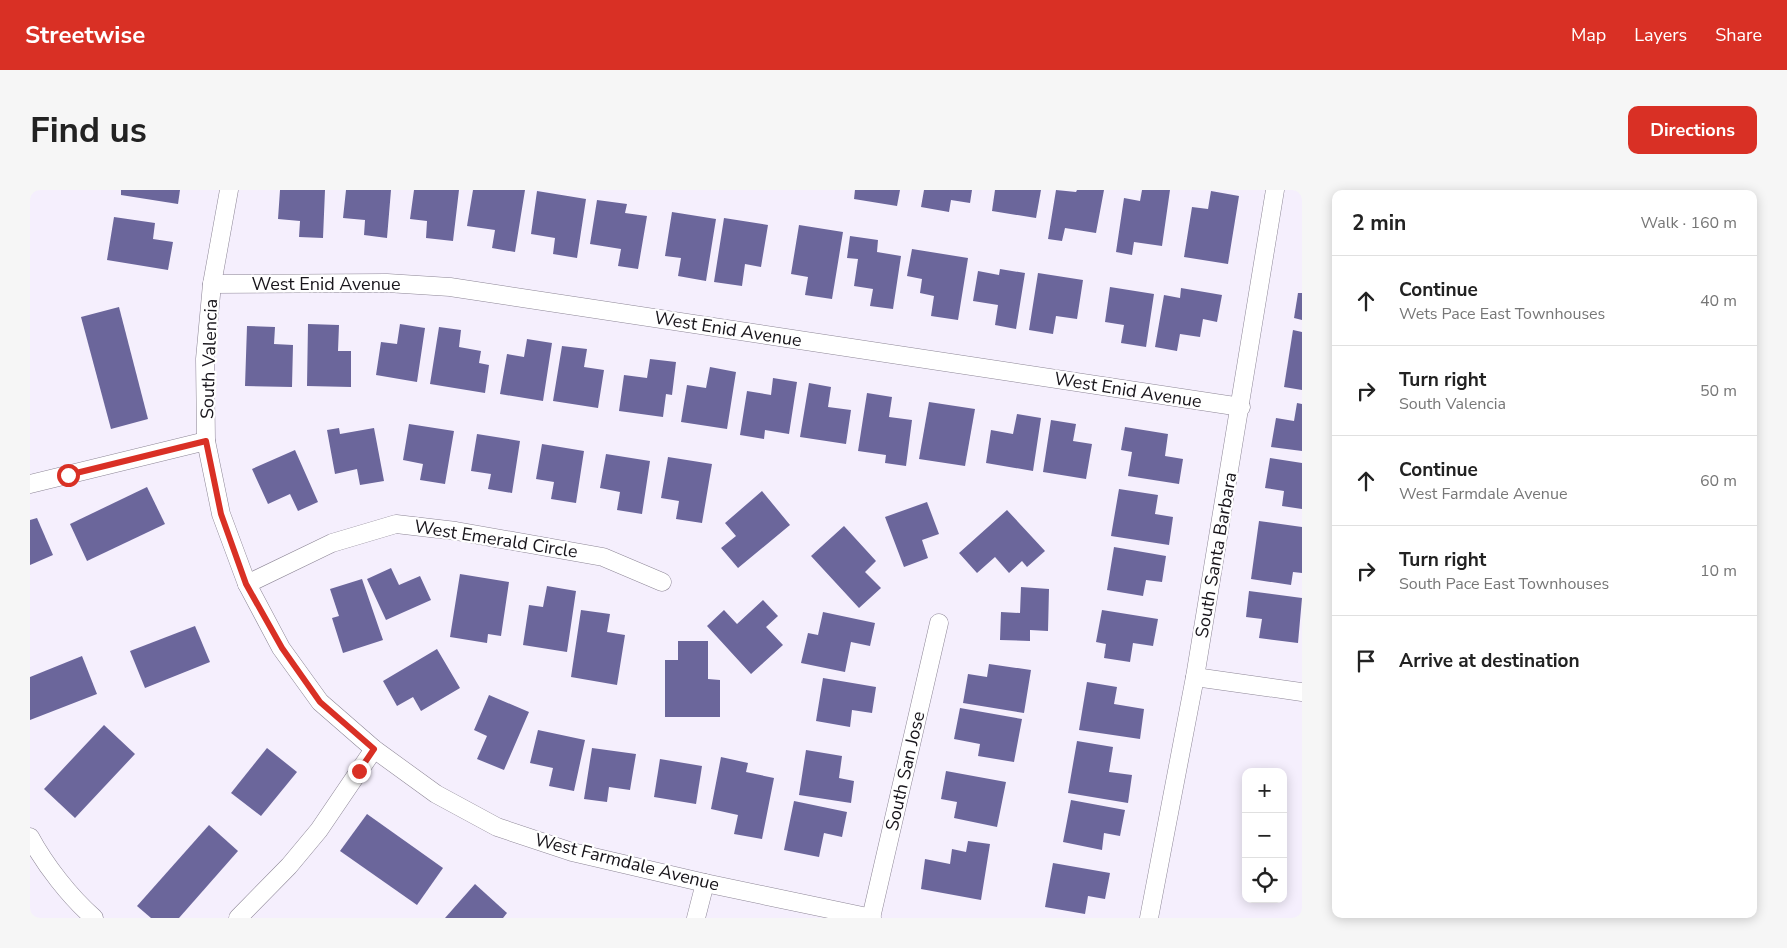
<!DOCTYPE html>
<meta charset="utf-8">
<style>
:root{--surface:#fff;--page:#f6f6f6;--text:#222;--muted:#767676;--line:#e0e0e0;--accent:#d93025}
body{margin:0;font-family:"Nunito Sans",sans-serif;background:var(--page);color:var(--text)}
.controls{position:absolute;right:15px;bottom:15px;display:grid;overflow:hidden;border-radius:10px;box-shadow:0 2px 12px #0003}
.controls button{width:45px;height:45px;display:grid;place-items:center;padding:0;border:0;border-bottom:1px solid var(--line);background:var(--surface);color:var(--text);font:25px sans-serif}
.stop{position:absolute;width:15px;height:15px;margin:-11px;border:4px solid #d93025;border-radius:50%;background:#fff}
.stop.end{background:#d93025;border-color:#fff;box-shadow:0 1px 5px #0008}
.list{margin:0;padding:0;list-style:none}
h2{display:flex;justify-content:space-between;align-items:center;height:65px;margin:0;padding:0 20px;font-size:21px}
h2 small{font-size:16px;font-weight:400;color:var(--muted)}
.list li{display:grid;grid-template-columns:32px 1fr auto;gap:15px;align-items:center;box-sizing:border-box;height:90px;padding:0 20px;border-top:1px solid var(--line)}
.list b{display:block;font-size:19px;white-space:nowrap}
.list p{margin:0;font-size:16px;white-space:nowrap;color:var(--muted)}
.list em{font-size:16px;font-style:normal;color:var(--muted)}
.icon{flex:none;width:28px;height:28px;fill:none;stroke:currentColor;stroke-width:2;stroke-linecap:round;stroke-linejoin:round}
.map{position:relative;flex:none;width:1272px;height:728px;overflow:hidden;border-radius:10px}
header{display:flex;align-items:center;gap:30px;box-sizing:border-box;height:70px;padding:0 25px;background:var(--accent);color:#fff}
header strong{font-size:24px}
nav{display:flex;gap:28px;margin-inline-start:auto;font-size:18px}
.intro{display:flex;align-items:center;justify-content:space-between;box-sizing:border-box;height:120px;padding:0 30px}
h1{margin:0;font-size:35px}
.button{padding:12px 22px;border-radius:10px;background:var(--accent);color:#fff;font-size:18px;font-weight:700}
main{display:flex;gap:30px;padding:0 30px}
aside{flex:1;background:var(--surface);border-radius:10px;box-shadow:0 2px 12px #0003}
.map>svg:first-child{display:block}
</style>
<header>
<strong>Streetwise</strong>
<nav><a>Map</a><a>Layers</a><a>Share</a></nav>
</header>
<div class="intro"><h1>Find us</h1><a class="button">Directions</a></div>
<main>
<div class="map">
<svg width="1272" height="728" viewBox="0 0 1272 728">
<rect width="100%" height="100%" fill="#f5effd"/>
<g fill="#6b669b">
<polygon points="91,0 150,0 148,14 91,5"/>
<polygon points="250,0 295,0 293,48 269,47 270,31 248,29"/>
<polygon points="316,0 361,0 357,48 334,45 335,30 313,28"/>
<polygon points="384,0 429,0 423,51 396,48 397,31 380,29"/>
<polygon points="443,0 495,0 485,62 462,58 465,40 437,36"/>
<polygon points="825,0 870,0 867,16 824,9"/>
<polygon points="894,0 942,0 940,13 921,10 919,22 891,17"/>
<polygon points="965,0 1011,0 1006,28 962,21"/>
<polygon points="1026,0 1046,2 1047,0 1074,0 1066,43 1035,38 1032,51 1018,49"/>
<polygon points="1112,0 1140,0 1132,56 1104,52 1102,65 1086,62 1094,8 1110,11"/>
<polygon points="507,1 556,9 547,68 523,64 525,48 501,44"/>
<polygon points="1181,1 1209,6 1198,74 1154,67 1162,17 1178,19"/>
<polygon points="567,10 597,14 595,23 617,26 608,79 588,76 591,59 560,54"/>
<polygon points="642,22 686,29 676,91 648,86 651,68 635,66"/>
<polygon points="84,27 125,33 123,49 143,52 138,80 77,70"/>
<polygon points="694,28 738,35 731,77 715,74 712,96 684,92"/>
<polygon points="769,35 813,42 802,109 775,105 778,87 761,84"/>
<polygon points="820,46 848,50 847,62 871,66 863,119 840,116 843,99 824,96 828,69 817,68"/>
<polygon points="882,59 938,68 928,130 901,126 904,106 890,103 892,89 877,86"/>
<polygon points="970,79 995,83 986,139 965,135 968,115 943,111 948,81 969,85"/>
<polygon points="1008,83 1053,90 1047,129 1026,126 1023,144 999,140"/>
<polygon points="1080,97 1124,104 1116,157 1091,153 1094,135 1075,132"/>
<polygon points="1151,98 1192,105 1187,132 1173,129 1170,147 1150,144 1147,161 1125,157 1134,105 1150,108"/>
<polygon points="1268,103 1272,103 1272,130 1264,128"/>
<polygon points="89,117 118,229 81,239 51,127"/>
<polygon points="278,134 309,135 308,161 321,161 321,197 277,196"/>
<polygon points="370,134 395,138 387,192 346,185 351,152 367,154"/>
<polygon points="217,136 245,137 244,154 263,155 262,197 215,196"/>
<polygon points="409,137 431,140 429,157 451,161 449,173 459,175 455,203 400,194"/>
<polygon points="1263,140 1272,142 1272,200 1254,197"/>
<polygon points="497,149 522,153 513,211 470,204 477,164 494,167"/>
<polygon points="532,156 557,159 554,177 574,180 568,218 523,211"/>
<polygon points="620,169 646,172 642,205 636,204 633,227 589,221 594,185 617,188"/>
<polygon points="680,177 706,182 697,239 651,232 657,195 676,198"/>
<polygon points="743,188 767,192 759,244 735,240 734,249 710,245 717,201 741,205"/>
<polygon points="779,193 801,197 798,217 821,220 816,254 770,247"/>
<polygon points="837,203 862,207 859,227 882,230 876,276 855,273 856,265 828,261"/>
<polygon points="899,212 945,219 935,276 889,269"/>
<polygon points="1267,213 1272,214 1272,261 1241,257 1246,228 1264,231"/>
<polygon points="987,224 1011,228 1003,281 956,273 961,240 983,244"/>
<polygon points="1021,230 1046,234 1043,251 1062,254 1056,289 1013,282"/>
<polygon points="379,234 424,241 415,294 390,290 393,274 373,270"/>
<polygon points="1095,237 1138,244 1135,266 1153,269 1149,294 1098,286 1102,262 1091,260"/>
<polygon points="309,238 310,244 344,238 354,291 330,295 327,279 305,284 297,240"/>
<polygon points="447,244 490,251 482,303 458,299 461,284 441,281"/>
<polygon points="512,254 554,261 546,313 521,309 524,292 506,289"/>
<polygon points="265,260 288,312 268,321 260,304 238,314 222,279"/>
<polygon points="576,264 620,271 612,324 587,320 590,302 570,298"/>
<polygon points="638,267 682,274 672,333 646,329 649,311 631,308"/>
<polygon points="1240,268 1272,273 1272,319 1252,316 1254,301 1235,298"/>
<polygon points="117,297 135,334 57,371 40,334"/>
<polygon points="1089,299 1128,305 1125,324 1143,327 1139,355 1081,346"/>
<polygon points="732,301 760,335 708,378 691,358 706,346 695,333"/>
<polygon points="897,312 909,344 892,350 898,368 874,377 855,327"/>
<polygon points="977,320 1015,361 997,377 992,371 979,383 965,367 947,383 929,363"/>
<polygon points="7,328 23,365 0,375 0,330"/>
<polygon points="1229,331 1272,337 1272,383 1263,382 1261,395 1221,389"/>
<polygon points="814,336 846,371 835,382 851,398 829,418 781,366"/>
<polygon points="1084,357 1136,366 1132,392 1116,390 1113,406 1077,400"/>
<polygon points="361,378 369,395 390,386 401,410 356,430 337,389"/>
<polygon points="430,384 479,392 471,446 458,444 457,453 420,447"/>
<polygon points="332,389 353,450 313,463 302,428 309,426 300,399"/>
<polygon points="517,396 546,401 537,462 493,455 499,415 513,417"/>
<polygon points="991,397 1019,399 1018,441 1000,440 1000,451 970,450 971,422 990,423"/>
<polygon points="1219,401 1272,408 1268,453 1229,448 1232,429 1216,427"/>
<polygon points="733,410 748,426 736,437 753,455 721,484 677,436 694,420 707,434"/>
<polygon points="551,420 580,424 577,442 595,445 587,495 541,487"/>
<polygon points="1072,420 1128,429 1123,456 1103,453 1100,472 1074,468 1076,454 1066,452"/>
<polygon points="793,422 845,433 840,456 821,452 815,482 771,473 778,443 788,445"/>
<polygon points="165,436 180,472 115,498 100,461"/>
<polygon points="648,451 678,451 678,489 690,490 690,527 635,527 635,470 648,470"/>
<polygon points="407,459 430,498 391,521 383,507 367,516 353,491"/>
<polygon points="52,466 67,504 0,530 0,487"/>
<polygon points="959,474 1001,480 994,523 933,513 938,484 957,487"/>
<polygon points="793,488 846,497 842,523 822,520 820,537 786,531"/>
<polygon points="1057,492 1087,497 1084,514 1114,519 1110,549 1049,540"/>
<polygon points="459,505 499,522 474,580 447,569 457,546 444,540"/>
<polygon points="930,518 992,529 984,572 948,566 950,554 924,549"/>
<polygon points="74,535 105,564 45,628 14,599"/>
<polygon points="508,540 555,550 544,601 519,596 523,578 500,573"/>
<polygon points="1047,551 1083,557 1079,582 1102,585 1098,613 1038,603"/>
<polygon points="237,558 267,582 231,626 201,603"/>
<polygon points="562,558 606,564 600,600 579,597 577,612 554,609"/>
<polygon points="776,560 812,566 809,588 824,591 821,613 769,605"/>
<polygon points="691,567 718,573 716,582 744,588 732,649 704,644 708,625 681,619"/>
<polygon points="630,569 672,576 666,614 624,607"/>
<polygon points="916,581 976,592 967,637 924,628 927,612 911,609"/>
<polygon points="1041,610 1095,620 1090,646 1074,643 1072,660 1033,652"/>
<polygon points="764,611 817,622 812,647 794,643 789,667 754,660"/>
<polygon points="337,624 413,678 387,715 310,661"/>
<polygon points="179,635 208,661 149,728 121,728 107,716"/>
<polygon points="938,651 960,654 951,710 891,699 895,669 920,674 922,659 936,662"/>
<polygon points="1023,673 1080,683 1075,709 1058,706 1055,724 1015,717"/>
<polygon points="445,694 477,723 473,728 415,728"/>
</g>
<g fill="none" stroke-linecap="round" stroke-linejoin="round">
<g stroke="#8d8696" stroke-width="19">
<g id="street">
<polyline points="199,0 182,94 175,169 176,251 191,324 217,394 251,458 290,512 344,559 406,604 467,637 542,662 675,693 842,728"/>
<polyline points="182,94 357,93 420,97 1211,217"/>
<polyline points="0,294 176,251"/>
<polyline points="217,394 302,353 366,334 426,341 573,367 632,392"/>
<polyline points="1165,487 1272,502"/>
<path d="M 0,647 C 15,675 40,707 64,728"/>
<polyline points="208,728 259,676 289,640 344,559"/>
<polyline points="666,728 675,693"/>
<polyline points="841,728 909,433"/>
<polyline points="1119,728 1165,487 1245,0"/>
</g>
</g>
<use href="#street" stroke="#fff" stroke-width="18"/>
</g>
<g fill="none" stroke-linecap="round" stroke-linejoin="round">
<polyline stroke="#d93025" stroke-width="6" points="38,285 176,251 191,324 216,394 252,458 290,512 344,559 329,581"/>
</g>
<g text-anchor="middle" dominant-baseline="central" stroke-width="4.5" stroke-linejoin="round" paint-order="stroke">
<g font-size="18" fill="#18151b" stroke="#fff">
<text x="296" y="94">West Enid Avenue</text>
<text transform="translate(698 139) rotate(9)">West Enid Avenue</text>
<text transform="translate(179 169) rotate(-88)">South Valencia</text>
<text transform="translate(1098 200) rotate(9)">West Enid Avenue</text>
<text transform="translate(466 349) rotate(9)">West Emerald Circle</text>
<text transform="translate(1186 365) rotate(-80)">South Santa Barbara</text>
<text transform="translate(875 581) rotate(-77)">South San Jose</text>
<text transform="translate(597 672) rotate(14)">West Farmdale Avenue</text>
</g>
</g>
</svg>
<div class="controls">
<button>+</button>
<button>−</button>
<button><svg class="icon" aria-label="locate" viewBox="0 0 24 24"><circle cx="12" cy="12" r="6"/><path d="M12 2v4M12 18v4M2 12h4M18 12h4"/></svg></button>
</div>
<div class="stop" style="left:38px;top:285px"></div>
<div class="stop end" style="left:329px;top:581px"></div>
</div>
<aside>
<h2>2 min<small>Walk · 160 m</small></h2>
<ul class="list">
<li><svg class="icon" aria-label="ahead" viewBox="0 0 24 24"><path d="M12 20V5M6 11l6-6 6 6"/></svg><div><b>Continue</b><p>Wets Pace East Townhouses</p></div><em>40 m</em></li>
<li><svg class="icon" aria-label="right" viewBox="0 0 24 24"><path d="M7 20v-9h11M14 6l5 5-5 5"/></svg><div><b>Turn right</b><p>South Valencia</p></div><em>50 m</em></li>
<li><svg class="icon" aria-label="ahead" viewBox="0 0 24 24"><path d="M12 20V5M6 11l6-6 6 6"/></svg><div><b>Continue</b><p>West Farmdale Avenue</p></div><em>60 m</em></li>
<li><svg class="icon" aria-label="right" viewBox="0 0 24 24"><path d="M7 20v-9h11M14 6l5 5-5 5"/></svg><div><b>Turn right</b><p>South Pace East Townhouses</p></div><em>10 m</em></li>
<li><svg class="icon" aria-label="arrive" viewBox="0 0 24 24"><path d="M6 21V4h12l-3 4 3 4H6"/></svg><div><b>Arrive at destination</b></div></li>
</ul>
</aside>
</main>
